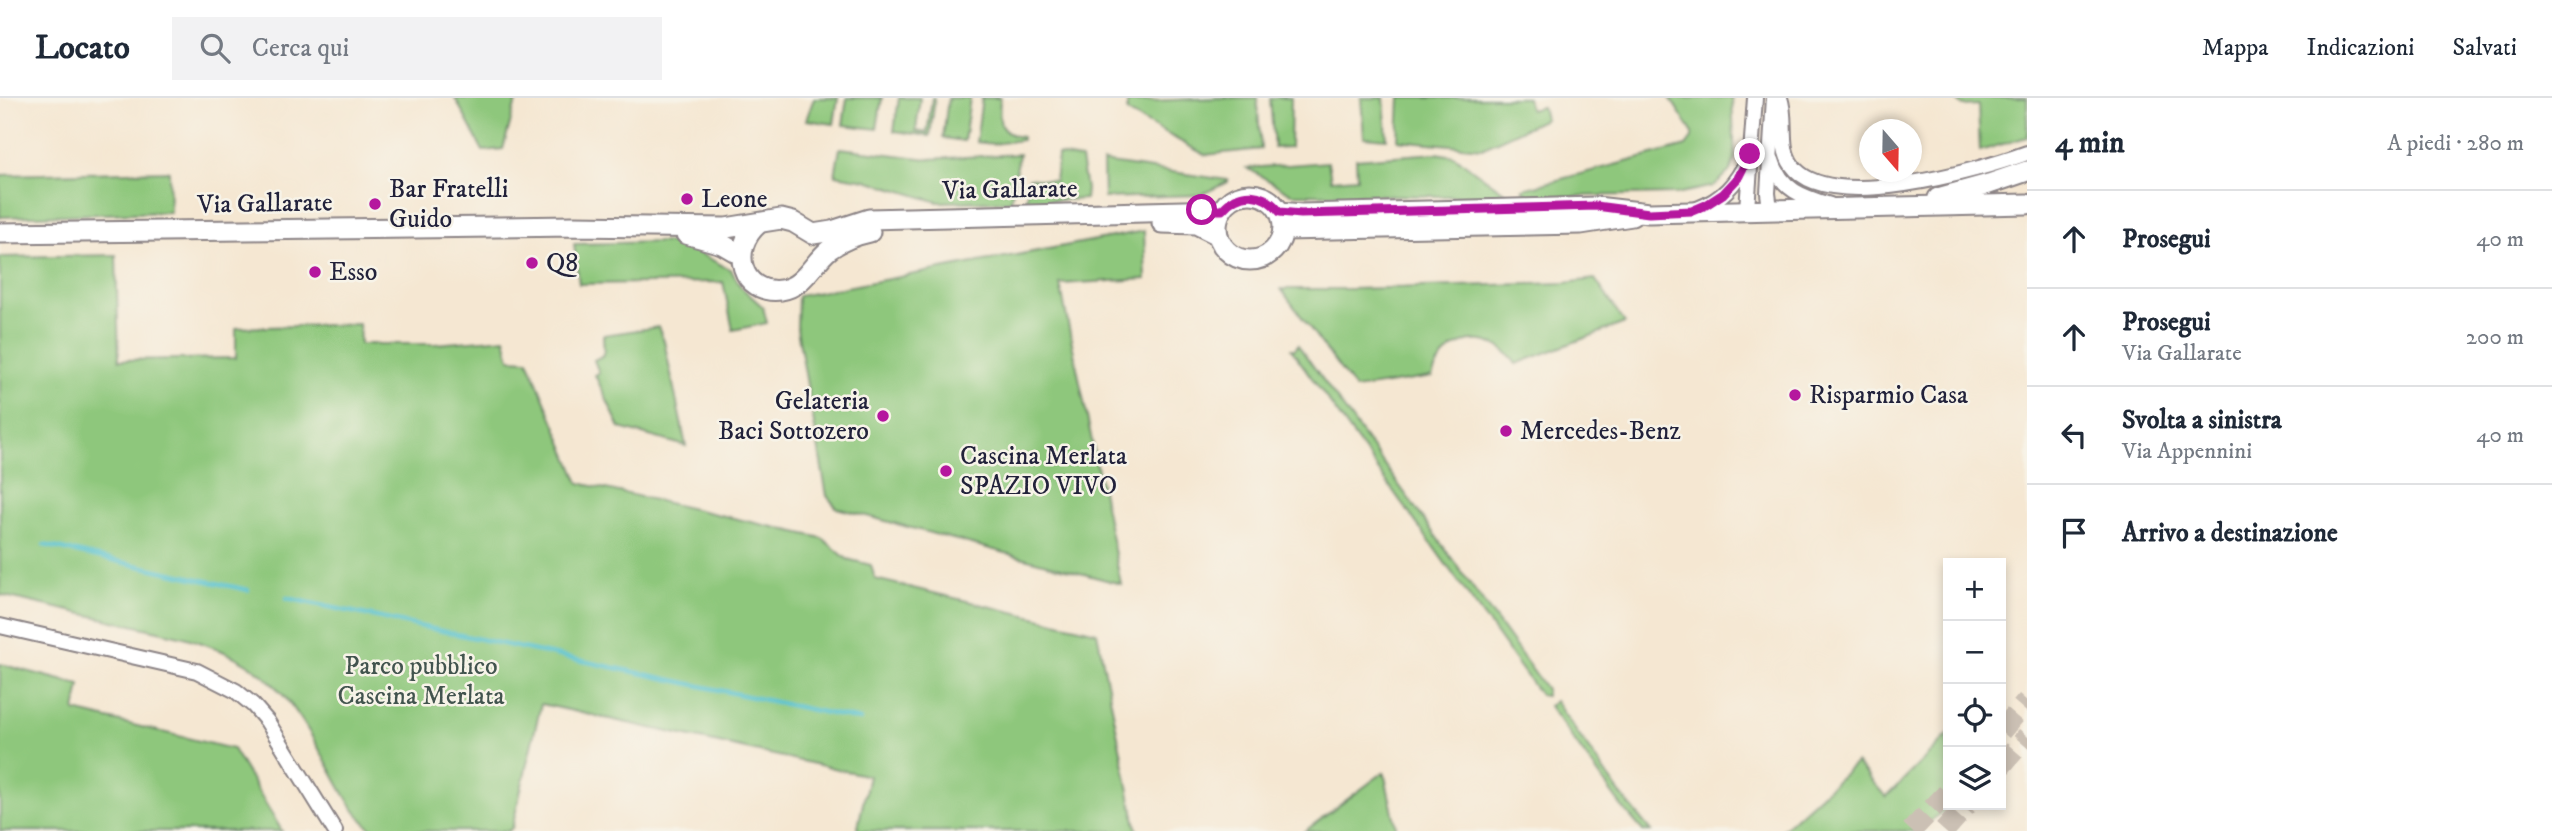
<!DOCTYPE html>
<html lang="it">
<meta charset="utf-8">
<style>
:root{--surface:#fff;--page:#f2f2f3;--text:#1f2937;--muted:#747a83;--line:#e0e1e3}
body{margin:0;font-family:"IM FELL DW Pica",serif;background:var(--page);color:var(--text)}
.controls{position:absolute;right:21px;bottom:21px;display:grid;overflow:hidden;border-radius:0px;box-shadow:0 4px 10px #0003}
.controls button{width:63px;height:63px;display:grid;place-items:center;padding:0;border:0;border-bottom:2px solid var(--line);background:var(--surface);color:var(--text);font:35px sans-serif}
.compass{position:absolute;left:1859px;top:21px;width:63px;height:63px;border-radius:50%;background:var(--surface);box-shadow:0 4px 10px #0003;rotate:160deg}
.stop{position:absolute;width:21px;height:21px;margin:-16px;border:5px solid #b5179e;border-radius:50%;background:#fff}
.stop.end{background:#b5179e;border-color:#fff;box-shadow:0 2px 7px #0008}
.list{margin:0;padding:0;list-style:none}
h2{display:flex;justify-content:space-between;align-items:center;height:91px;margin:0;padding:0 28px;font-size:30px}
h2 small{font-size:23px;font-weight:400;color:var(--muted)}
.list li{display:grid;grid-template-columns:46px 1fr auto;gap:21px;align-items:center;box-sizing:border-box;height:98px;padding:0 28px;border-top:2px solid var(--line)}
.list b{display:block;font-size:26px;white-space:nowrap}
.list p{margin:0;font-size:23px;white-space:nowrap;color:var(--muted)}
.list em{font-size:23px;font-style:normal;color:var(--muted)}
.icon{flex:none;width:38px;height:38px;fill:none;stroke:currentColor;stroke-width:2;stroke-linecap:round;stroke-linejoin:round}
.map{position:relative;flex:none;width:2027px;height:733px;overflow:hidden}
header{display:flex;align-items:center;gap:42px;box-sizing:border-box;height:98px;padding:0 35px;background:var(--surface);border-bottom:2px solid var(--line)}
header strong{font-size:33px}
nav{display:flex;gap:38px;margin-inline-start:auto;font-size:24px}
.search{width:490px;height:63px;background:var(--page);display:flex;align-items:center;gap:18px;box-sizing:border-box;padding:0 24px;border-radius:0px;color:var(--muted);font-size:26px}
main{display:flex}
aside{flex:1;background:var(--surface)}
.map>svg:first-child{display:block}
</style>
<header>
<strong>Locato</strong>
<div class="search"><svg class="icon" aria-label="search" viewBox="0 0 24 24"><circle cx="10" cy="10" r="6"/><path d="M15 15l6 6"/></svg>Cerca qui</div>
<nav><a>Mappa</a><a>Indicazioni</a><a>Salvati</a></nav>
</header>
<main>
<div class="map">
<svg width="2027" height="733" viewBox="0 0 2027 733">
<rect width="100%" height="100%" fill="#f7f3e8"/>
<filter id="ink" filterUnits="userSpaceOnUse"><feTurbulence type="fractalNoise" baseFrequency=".0143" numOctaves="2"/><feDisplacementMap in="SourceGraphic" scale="14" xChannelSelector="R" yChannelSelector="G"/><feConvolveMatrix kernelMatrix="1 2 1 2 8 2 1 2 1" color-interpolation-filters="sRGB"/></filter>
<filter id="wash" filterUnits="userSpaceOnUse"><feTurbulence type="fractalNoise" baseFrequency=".00686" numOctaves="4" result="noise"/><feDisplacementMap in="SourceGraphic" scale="28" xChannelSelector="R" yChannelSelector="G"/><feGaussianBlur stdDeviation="1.57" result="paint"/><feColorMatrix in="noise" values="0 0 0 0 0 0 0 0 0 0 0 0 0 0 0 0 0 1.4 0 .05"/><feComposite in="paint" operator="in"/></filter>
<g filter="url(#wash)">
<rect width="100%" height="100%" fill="#f5e7d2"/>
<g fill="#8ec77b" stroke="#58745b" stroke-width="2">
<polygon points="455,0 517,0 503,51 483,53"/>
<polygon points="814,0 838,0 834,26 806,22"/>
<polygon points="847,0 882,0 877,31 843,27"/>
<polygon points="899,0 920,0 916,33 927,35 932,0 935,0 930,38 894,33"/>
<polygon points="948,0 970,0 964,43 943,40"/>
<path d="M 982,0 L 1000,0 C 999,21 996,36 1022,39 L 1022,42 L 994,46 L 976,44 Z"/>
<polygon points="1219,0 1257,0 1261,51 1205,57 1127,14 1127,4"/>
<polygon points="1270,0 1291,0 1290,49 1274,50"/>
<polygon points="1361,0 1384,0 1387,41 1364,39"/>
<polygon points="1400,0 1527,0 1530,12 1542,9 1545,21 1482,50 1398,42"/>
<polygon points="1670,0 1732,0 1735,61 1730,73 1714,88 1676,96 1528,99 1523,91 1686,48 1692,40 1692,34"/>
<polygon points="1955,0 2027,0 2027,39 1980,53 1978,7 1963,8"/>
<polygon points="840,50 928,61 1019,56 1011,103 938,104 866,82 835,77"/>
<polygon points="1436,55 1454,58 1511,99 1292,96 1247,70 1328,64 1331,82 1357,80 1356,61"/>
<polygon points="1058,57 1081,61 1086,91 1085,101 1026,104 1029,80 1055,83"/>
<polygon points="1103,64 1228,82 1228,84 1200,97 1104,100"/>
<polygon points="169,73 170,114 0,119 0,77"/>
<polygon points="1144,133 1146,181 1060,186 1121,486 837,410 827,398 797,231 798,198"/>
<polygon points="663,144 684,147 731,172 741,189 763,209 767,225 733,232 723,184 579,186 574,146"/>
<path d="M 116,157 L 119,262 L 236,260 L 236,230 L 359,226 L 360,246 L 435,246 L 505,240 L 510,261 L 528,262 L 579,385 L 822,440 L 847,461 L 871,467 L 875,481 L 1097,534 L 1137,733 L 857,733 L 869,678 L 541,606 L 512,730 L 508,733 L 374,733 C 351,713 343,694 328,667 C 288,594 266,564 184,539 L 0,497 L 0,159 Z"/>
<path d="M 1595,181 L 1625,225 L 1516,266 C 1492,229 1445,238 1432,279 L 1355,291 L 1281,191 L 1352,191 L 1565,185 Z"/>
<polygon points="658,229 664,243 686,348 620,330 595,277 599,275 594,262 604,257 603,237"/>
<polygon points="1298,247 1546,591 1546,597 1540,597 1291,251 1295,251"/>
<polygon points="0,566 80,587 75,613 233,651 282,733 0,733"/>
<polygon points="1555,603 1618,693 1651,733 1643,733 1622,709 1549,608"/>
<polygon points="1948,637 1948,707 1953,707 1916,733 1781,733 1856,665 1886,699"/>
<polygon points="1384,674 1397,733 1305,733"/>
</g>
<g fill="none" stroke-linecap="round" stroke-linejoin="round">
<g stroke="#54c1cd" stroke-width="4.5">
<polyline points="44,447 248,492"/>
<polyline points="287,500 860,622"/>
</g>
</g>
</g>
<g filter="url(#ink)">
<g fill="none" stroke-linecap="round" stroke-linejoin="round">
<g stroke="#cbc0b4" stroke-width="21" stroke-dasharray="21 10" stroke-linecap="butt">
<polyline points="2001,633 2027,603"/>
<polyline points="2001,668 2027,638"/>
<polyline points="1911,733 1948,694"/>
<polyline points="1944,733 1967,707"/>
</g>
<g stroke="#8c8486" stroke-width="18">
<g id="minor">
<path d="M 1780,0 C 1788,22 1778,48 1792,67 C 1826,117 1980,72 2027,55"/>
<path d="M 1772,62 C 1781,92 1803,99 1830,107"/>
<path d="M 1697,111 C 1722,102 1737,85 1748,61"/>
<polyline points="1747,111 1755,0"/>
<polyline points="1770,111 1768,95 1774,0"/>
<polyline points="0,528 197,573 236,593 253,607 267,623 335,733"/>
</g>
</g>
<g stroke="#8c8486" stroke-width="23">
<g id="major">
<circle cx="1250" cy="129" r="33"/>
<polyline points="1938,100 1989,86 2027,73"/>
<polyline points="1280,114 1301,116 1596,109 1649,115 2027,106"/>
<polyline points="1162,125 1196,126 1218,137"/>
<path d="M 758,126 C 729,151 741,197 781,192 C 804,189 813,164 830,151 C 841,143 856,137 870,134"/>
<polyline points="1283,132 1581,126 1632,118"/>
<polyline points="0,135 574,128 726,130 781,121 793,124 813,136 832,133 869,121 1222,112"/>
<polyline points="686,136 722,146 741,157"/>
</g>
</g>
<use href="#minor" stroke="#fff" stroke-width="14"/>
<use href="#major" stroke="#fff" stroke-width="19"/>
</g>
</g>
<g fill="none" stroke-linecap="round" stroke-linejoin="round" filter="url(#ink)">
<path stroke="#b5179e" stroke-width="9" d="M 1202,112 L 1222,112 C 1240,91 1263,93 1280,114 L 1301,116 L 1596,108 L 1649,115 L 1692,113 L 1706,107 L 1723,96 L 1738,80 L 1750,56"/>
</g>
<g fill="#b5179e" stroke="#f7f3e8" stroke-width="2.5">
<circle cx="687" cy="101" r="7"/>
<circle cx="375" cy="106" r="7"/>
<circle cx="532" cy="165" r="7"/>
<circle cx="315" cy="174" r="7"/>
<circle cx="1795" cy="297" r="7"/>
<circle cx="883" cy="318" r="7"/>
<circle cx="1506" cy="333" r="7"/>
<circle cx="946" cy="373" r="7"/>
</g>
<g text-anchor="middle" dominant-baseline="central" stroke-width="5" stroke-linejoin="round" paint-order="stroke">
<g font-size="26" fill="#22223b" stroke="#f7f3e8" text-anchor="start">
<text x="389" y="91">Bar Fratelli<tspan x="389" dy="30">Guido</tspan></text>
<text x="701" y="101">Leone</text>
<text x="546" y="165">Q8</text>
<text x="329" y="174">Esso</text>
<text x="1809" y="297">Risparmio Casa</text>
<text x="869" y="303" text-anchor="end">Gelateria<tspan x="869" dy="30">Baci Sottozero</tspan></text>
<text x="1520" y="333">Mercedes-Benz</text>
<text x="960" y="358">Cascina Merlata<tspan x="960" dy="30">SPAZIO VIVO</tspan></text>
</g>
<g font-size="26" fill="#22223b" stroke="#f7f3e8">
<text transform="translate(1010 92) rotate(-1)">Via Gallarate</text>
<text transform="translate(265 106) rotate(-1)">Via Gallarate</text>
</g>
<g font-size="26" fill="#42544e" stroke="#f7f3e8">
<text x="421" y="568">Parco pubblico<tspan x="421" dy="30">Cascina Merlata</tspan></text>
</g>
</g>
</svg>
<div class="controls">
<button>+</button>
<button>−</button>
<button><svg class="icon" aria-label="locate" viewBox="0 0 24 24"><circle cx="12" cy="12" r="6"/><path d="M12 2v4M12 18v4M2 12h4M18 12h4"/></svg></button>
<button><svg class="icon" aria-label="layers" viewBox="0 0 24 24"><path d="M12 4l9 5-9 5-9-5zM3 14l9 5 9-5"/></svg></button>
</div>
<svg class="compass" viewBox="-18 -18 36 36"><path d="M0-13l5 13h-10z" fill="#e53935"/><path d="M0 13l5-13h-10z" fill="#747a83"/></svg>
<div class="stop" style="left:1202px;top:112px"></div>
<div class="stop end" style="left:1750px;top:56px"></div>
</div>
<aside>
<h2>4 min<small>A piedi · 280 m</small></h2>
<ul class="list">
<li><svg class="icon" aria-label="ahead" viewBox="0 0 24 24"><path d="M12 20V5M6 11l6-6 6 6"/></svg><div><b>Prosegui</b></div><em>40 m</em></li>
<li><svg class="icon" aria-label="ahead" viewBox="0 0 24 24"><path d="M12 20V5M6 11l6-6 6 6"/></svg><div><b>Prosegui</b><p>Via Gallarate</p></div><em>200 m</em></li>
<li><svg class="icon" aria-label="left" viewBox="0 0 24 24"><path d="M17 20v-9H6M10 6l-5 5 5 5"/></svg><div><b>Svolta a sinistra</b><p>Via Appennini</p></div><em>40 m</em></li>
<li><svg class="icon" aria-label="arrive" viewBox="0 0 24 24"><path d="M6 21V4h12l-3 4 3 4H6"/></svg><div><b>Arrivo a destinazione</b></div></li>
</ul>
</aside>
</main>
